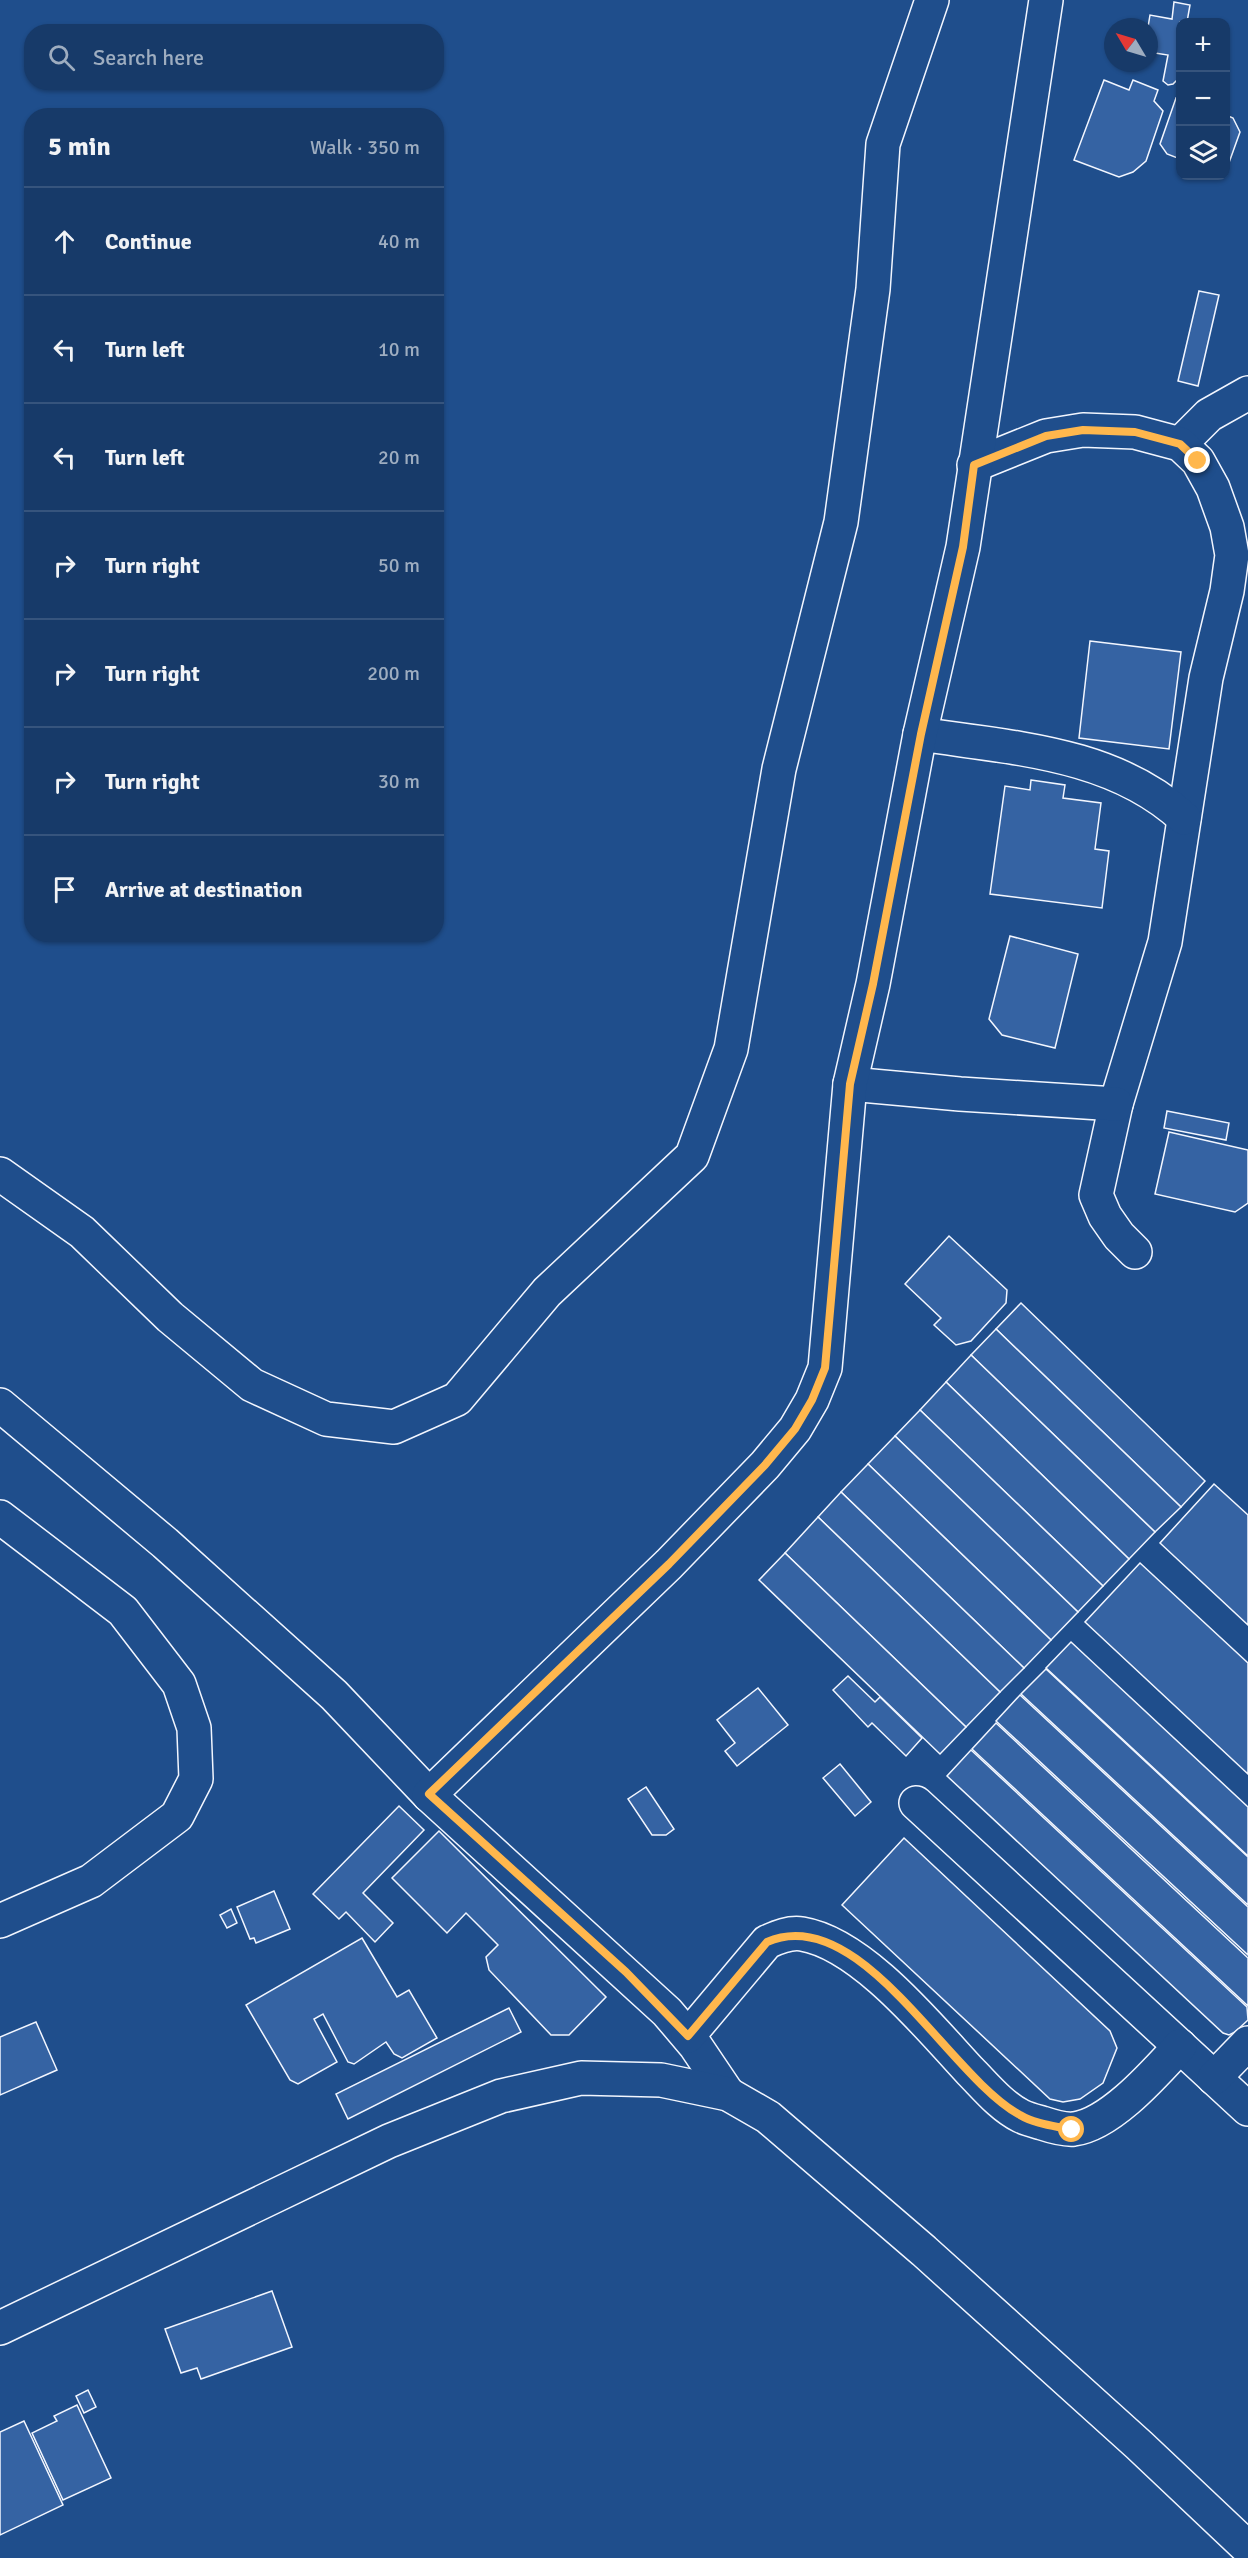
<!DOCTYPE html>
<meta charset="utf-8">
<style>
:root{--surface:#173a69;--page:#244571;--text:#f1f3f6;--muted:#9eadc0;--line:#36547d}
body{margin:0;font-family:Signika,sans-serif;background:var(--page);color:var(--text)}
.controls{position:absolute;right:18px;top:18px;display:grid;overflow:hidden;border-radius:12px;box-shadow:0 2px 4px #0004}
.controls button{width:54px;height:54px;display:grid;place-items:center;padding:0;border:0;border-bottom:2px solid var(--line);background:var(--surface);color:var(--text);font:30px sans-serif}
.compass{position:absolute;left:1104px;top:18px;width:54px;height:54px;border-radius:50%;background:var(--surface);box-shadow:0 2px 4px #0004;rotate:308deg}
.stop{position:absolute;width:18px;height:18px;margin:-14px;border:4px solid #ffb74d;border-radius:50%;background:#fff}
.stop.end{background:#ffb74d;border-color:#fff;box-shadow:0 2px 6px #0008}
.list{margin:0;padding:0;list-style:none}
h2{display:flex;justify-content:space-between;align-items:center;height:78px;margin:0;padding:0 24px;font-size:26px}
h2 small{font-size:20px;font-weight:400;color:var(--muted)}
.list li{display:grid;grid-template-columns:39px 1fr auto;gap:18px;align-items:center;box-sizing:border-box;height:108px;padding:0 24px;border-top:2px solid var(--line)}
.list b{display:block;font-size:22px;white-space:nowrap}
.list em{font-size:20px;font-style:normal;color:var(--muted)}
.icon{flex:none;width:33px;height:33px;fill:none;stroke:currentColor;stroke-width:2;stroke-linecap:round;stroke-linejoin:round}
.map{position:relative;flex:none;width:1248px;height:2558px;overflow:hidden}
.search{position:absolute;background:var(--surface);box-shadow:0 2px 4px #0004;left:24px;top:24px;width:420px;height:66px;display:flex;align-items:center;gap:15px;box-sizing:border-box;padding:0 21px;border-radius:24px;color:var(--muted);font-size:22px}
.panel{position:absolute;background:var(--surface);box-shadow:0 2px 4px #0004;left:24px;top:108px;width:420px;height:834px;border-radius:24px}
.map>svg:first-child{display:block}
</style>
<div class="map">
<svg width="1248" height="2558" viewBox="0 0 1248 2558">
<rect width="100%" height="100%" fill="#1f4e8c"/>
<g fill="#3563a3" stroke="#f2f6ff" stroke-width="1.5">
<polygon points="1174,2 1190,5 1187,22 1180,22 1179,78 1173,84 1168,85 1163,81 1168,55 1149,52 1148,27 1150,15 1172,19"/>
<polygon points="1104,80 1129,90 1133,80 1158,90 1154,101 1163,111 1146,161 1133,172 1119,177 1074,160"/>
<polygon points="1176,98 1180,100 1180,159 1167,154 1160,144"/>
<polygon points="1226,115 1233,118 1240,132 1226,171"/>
<polygon points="1199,291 1219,295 1198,386 1178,381"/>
<polygon points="1090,641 1181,652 1169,749 1079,738"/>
<polygon points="1031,780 1065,785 1063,798 1101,803 1095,849 1109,851 1102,908 990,894 1005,786 1030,790"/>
<polygon points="1010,936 1078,954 1055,1048 1002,1035 989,1019"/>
<polygon points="1167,1111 1229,1123 1226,1140 1164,1128"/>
<polygon points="1169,1132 1248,1150 1248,1203 1235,1212 1155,1194"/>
<polygon points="949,1236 1007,1290 1006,1303 971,1341 956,1345 934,1325 941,1318 905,1284"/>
<polygon points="1021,1303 1205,1481 1181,1507 996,1329"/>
<polygon points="996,1329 1181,1507 1155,1532 971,1355"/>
<polygon points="971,1355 1155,1532 1129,1559 946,1382"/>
<polygon points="946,1382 1129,1559 1103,1586 920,1410"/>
<polygon points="920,1410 1103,1586 1078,1612 895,1436"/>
<polygon points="895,1436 1078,1612 1051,1640 868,1464"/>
<polygon points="868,1464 1051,1640 1024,1668 841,1492"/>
<polygon points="1214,1484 1248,1515 1248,1625 1160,1543"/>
<polygon points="841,1492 1024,1668 1000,1692 818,1517"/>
<polygon points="818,1517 1000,1692 966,1727 785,1553"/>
<polygon points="785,1553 966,1727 940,1754 759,1580"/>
<polygon points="1140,1563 1248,1663 1248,1774 1085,1622"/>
<polygon points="1071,1642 1248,1807 1248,1856 1046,1668"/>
<polygon points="1046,1669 1248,1857 1248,1905 1021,1694"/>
<polygon points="848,1676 875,1702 880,1697 922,1738 906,1756 872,1723 868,1727 833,1690"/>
<polygon points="758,1688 788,1725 737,1766 725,1751 735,1743 717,1720"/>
<polygon points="1020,1695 1248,1907 1248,1955 996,1721"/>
<polygon points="996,1723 1248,1958 1248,2006 972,1749"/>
<polygon points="971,1750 1247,2007 1248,2020 1235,2032 1229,2035 1223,2033 947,1776"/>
<polygon points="840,1764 871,1802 855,1816 823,1778"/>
<polygon points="646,1787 674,1829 666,1835 652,1835 628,1799"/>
<polygon points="399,1806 424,1830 363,1893 393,1923 375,1942 346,1912 339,1919 313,1894"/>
<polygon points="439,1831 606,1997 569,2035 551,2035 489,1970 486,1957 498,1945 466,1913 447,1933 392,1878"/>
<polygon points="904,1838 1110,2031 1117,2048 1103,2083 1080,2099 1063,2102 1050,2099 842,1905"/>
<polygon points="274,1891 290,1929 256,1943 254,1938 250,1939 237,1907"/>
<polygon points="231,1909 237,1923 227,1928 220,1915"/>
<polygon points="362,1938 397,1997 409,1990 437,2038 402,2058 394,2054 386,2042 354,2064 348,2062 323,2014 314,2019 337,2062 298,2084 290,2080 246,2005"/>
<polygon points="509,2008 521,2032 348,2119 336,2094"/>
<polygon points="36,2022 57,2070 0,2095 0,2037"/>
<polygon points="272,2291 292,2347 201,2379 197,2368 181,2373 165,2329"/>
<polygon points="88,2390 96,2407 84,2413 76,2396"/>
<polygon points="77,2405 111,2478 63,2500 32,2433 57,2421 54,2416"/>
<polygon points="24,2421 63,2505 0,2535 0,2432"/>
</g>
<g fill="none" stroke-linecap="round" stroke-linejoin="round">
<g stroke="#f2f6ff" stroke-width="36">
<g id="minor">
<polyline points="1180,444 1209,415 1248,393"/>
<polyline points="974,465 1046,436 1083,430 1135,432 1180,444 1198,461 1213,488 1227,527 1232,555 1227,591 1206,678 1165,942 1116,1104 1096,1195 1105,1216 1119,1236 1135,1252"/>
<path d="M 920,734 C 1011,748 1113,752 1184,818"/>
<polyline points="850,1084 960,1094 1116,1104"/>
<polyline points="0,1174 82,1232 170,1317 252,1385 326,1419 394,1427 457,1399 547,1292 692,1156 731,1049 779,769 841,522 873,289 883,144 932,0"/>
<polyline points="0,1405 165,1543 334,1695 429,1795 667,2012 695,2045 728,2094"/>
<polyline points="0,1517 123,1611 179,1684 194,1728 196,1779 177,1816 91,1881 0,1921"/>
<polyline points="429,1795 669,1564 765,1465 795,1429 812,1400 825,1368 850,1084 873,984 920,734 963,547 1046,0"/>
<polyline points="916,1803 1248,2109"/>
<path d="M 688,2036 L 767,1942 C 778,1937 790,1932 802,1934 C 862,1944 929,2027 970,2071 C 985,2086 1001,2106 1021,2116 C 1027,2119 1035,2121 1042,2123 C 1051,2126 1064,2130 1074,2129 C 1111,2124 1155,2073 1180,2046"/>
<polyline points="1214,2078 1248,2043"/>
</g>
</g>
<g stroke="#f2f6ff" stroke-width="36">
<polyline id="major" points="0,2328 389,2141 501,2096 581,2078 661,2080 728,2094 768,2117 924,2251 1139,2445 1248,2548"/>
</g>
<use href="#minor" stroke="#1f4e8c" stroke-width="33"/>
<use href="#major" stroke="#1f4e8c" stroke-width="33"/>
</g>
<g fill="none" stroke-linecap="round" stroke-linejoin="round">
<path stroke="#ffb74d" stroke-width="8" d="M 1072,2130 C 1055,2126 1035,2124 1020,2115 C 949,2077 860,1901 767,1942 L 688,2036 L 626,1972 L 429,1794 L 669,1564 L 765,1465 L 795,1429 L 812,1400 L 825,1368 L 850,1084 L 873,984 L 921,734 L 963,547 L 974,465 L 1046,436 L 1083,430 L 1135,432 L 1180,444 L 1198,461"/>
</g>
</svg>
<div class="controls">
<button>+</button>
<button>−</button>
<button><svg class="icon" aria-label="layers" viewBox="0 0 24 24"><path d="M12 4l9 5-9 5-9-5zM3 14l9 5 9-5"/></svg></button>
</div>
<svg class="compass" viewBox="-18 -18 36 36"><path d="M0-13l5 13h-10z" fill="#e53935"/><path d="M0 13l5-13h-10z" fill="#9eadc0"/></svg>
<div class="stop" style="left:1072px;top:2130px"></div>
<div class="stop end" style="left:1198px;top:461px"></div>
<div class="search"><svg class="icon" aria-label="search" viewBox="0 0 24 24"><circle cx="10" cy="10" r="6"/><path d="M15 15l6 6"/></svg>Search here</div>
<section class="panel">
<h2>5 min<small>Walk · 350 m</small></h2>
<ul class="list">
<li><svg class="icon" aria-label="ahead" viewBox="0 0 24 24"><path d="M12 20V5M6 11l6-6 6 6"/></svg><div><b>Continue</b></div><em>40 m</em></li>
<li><svg class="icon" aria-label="left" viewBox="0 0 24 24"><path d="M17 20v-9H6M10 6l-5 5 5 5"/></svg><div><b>Turn left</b></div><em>10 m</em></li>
<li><svg class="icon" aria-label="left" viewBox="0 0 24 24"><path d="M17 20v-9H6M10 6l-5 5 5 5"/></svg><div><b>Turn left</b></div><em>20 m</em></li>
<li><svg class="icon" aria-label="right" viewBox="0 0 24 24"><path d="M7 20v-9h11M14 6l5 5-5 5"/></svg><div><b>Turn right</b></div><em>50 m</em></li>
<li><svg class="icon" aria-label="right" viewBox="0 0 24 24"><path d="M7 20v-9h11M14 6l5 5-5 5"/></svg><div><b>Turn right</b></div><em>200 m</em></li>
<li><svg class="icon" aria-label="right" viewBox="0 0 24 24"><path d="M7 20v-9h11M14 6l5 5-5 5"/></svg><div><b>Turn right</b></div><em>30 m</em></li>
<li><svg class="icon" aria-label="arrive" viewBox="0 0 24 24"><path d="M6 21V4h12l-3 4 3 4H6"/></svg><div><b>Arrive at destination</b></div></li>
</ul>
</section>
</div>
